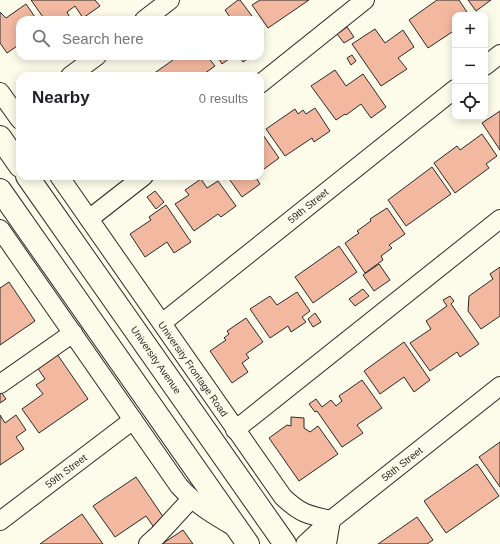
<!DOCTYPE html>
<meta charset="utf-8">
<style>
:root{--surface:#fff;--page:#f2f2f2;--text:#202124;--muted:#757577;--line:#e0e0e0}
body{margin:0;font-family:Arial,sans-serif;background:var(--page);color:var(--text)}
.controls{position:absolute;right:12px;top:12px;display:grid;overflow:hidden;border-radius:8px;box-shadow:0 2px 10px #0003}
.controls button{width:36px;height:36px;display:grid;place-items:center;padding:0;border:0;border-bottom:1px solid var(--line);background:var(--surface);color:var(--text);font:20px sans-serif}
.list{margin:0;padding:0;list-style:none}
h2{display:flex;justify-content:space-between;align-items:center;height:52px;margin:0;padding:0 16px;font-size:17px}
h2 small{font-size:13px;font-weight:400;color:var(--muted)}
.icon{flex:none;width:22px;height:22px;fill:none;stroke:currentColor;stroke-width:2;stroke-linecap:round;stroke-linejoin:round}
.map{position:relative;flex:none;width:500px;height:544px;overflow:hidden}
.search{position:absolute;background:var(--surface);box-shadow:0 2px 10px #0003;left:16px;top:16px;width:248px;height:44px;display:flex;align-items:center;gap:10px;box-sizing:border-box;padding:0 14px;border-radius:12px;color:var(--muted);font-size:15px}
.panel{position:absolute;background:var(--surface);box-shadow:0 2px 10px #0003;left:16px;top:72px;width:248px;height:108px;border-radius:12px}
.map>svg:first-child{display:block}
</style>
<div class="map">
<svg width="500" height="544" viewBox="0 0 500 544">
<rect width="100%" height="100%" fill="#fdfbea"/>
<g fill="#f2b8a0" stroke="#2b2b2b">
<polygon points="31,0 95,0 100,6 83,18 75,6 67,12 70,18 67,20 45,20"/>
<polygon points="238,0 240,0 255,20 232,20 225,10"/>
<polygon points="260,0 309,0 268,28 252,5"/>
<polygon points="437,0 459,0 469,15 455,15 455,30 428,48 409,20"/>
<polygon points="468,0 491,0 476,11"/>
<polygon points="26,4 37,20 20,20 20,44 7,53 0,43 0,12 6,18"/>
<polygon points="347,27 354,37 344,43 337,34"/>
<polygon points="260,28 264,34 260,37"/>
<polygon points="375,29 385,43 403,30 414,47 398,58 407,69 381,86 352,44"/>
<polygon points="352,55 356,61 351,65 347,58"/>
<polygon points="174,56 207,56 215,66 201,76 155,76 153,74 173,60 171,58"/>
<polygon points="217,56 233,56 222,64"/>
<polygon points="239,56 252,56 243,62"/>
<polygon points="335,70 346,86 363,74 386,107 371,118 361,104 346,115 345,114 336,120 311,86"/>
<polygon points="315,108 330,131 314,142 312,138 285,156 266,129 295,109 298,114 303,110 306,114"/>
<polygon points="500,111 500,150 482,123"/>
<polygon points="482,134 497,156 486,164 489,168 455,193 434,163 457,146 460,150"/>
<polygon points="263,135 279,158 260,172 260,137"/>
<polygon points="432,167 451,194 406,226 388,200"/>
<polygon points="227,176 255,176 260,184 242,197"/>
<polygon points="201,179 207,188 218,181 236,206 221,217 218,214 194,231 175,204 189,195 185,190"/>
<polygon points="155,191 164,202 156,209 147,197"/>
<polygon points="166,205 191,242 174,253 167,242 145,257 130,234 151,220 149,217"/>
<polygon points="387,208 405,234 389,245 392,248 381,256 383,260 365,273 345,243 359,233 357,231 371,221 370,219"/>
<polygon points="339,246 357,272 313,303 295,277"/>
<polygon points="379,264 390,280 374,291 363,275"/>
<polygon points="500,267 500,316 481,329 468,311 469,296 493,279 490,274"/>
<polygon points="9,282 35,321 0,345 0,288"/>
<polygon points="363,289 369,296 355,306 349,299"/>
<polygon points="297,292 310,311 302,317 306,322 291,332 288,326 270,338 250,309 270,296 277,305"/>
<polygon points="450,296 454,301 451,304 479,344 460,357 457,352 430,371 410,343 431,329 426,321 447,306 443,300"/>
<polygon points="315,313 321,322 313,327 308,319"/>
<polygon points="246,318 263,342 246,354 249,358 242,363 248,372 232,383 210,351 226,340 224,338 229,334 227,331"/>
<polygon points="404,342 430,380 414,392 404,377 380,394 364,371"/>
<polygon points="57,354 88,399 39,433 22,409 43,394 36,385 45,379 37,367"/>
<polygon points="362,380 382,408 357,425 363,433 342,447 317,411 315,412 309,404 316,399 322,407 331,400 336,406 342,401 339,396"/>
<polygon points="1,392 6,399 0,403 0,393"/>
<polygon points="0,415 5,423 16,415 26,430 16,437 24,449 0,465"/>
<polygon points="291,417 304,418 304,428 310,432 318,426 338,454 299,481 269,438 287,425 291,426"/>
<polygon points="500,442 500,487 479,457"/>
<polygon points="477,464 499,496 446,533 424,501"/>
<polygon points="136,477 164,518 153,526 146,516 115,537 93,506"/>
<polygon points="82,514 103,544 40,544"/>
<polygon points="417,517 433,540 427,544 378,544"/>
<polygon points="183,530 193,544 162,544"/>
</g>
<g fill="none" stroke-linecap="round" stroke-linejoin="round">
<g stroke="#2b2b2b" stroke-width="20">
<g id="minor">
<polyline points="144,20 170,0"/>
<polyline points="485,66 500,54"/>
<polyline points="70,76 97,56"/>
<polyline points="260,84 365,0"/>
<polyline points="0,92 20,120"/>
<path d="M 59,176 L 283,497 C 301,514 308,515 331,520 L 327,544"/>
<polyline points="89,219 144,176"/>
<path d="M 0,229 L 179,486 C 196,505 215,516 236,528"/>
<polyline points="162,323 455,89"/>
<polyline points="0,384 73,333"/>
<polyline points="235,430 500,219"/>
<polyline points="0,521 133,420"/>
<polyline points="148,544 158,535 191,499"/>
<polyline points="305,544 331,520 500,386"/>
</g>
</g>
<g stroke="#2b2b2b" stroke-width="24">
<g id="major">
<polyline points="0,137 20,166"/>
<polyline points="27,176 285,544"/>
<polyline points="0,190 248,544"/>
</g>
</g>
<use href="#minor" stroke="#fdfbea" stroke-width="18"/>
<use href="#major" stroke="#fdfbea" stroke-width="22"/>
</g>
<g text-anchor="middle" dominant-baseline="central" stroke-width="3" stroke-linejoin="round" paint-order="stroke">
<g font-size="10" fill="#2b2b2b" stroke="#fdfbea">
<text transform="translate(308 206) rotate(-39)">59th Street</text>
<text transform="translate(156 360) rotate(55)">University Avenue</text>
<text transform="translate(193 369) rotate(55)">University Frontage Road</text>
<text transform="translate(402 464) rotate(-38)">58th Street</text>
<text transform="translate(66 471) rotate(-37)">59th Street</text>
</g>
</g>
</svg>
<div class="controls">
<button>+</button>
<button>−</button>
<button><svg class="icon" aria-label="locate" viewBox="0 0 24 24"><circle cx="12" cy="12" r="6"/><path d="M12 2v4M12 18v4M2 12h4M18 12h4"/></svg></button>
</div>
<div class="search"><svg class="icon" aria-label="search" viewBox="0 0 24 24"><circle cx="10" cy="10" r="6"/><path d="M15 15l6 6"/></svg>Search here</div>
<section class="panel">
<h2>Nearby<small>0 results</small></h2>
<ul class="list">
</ul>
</section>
</div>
